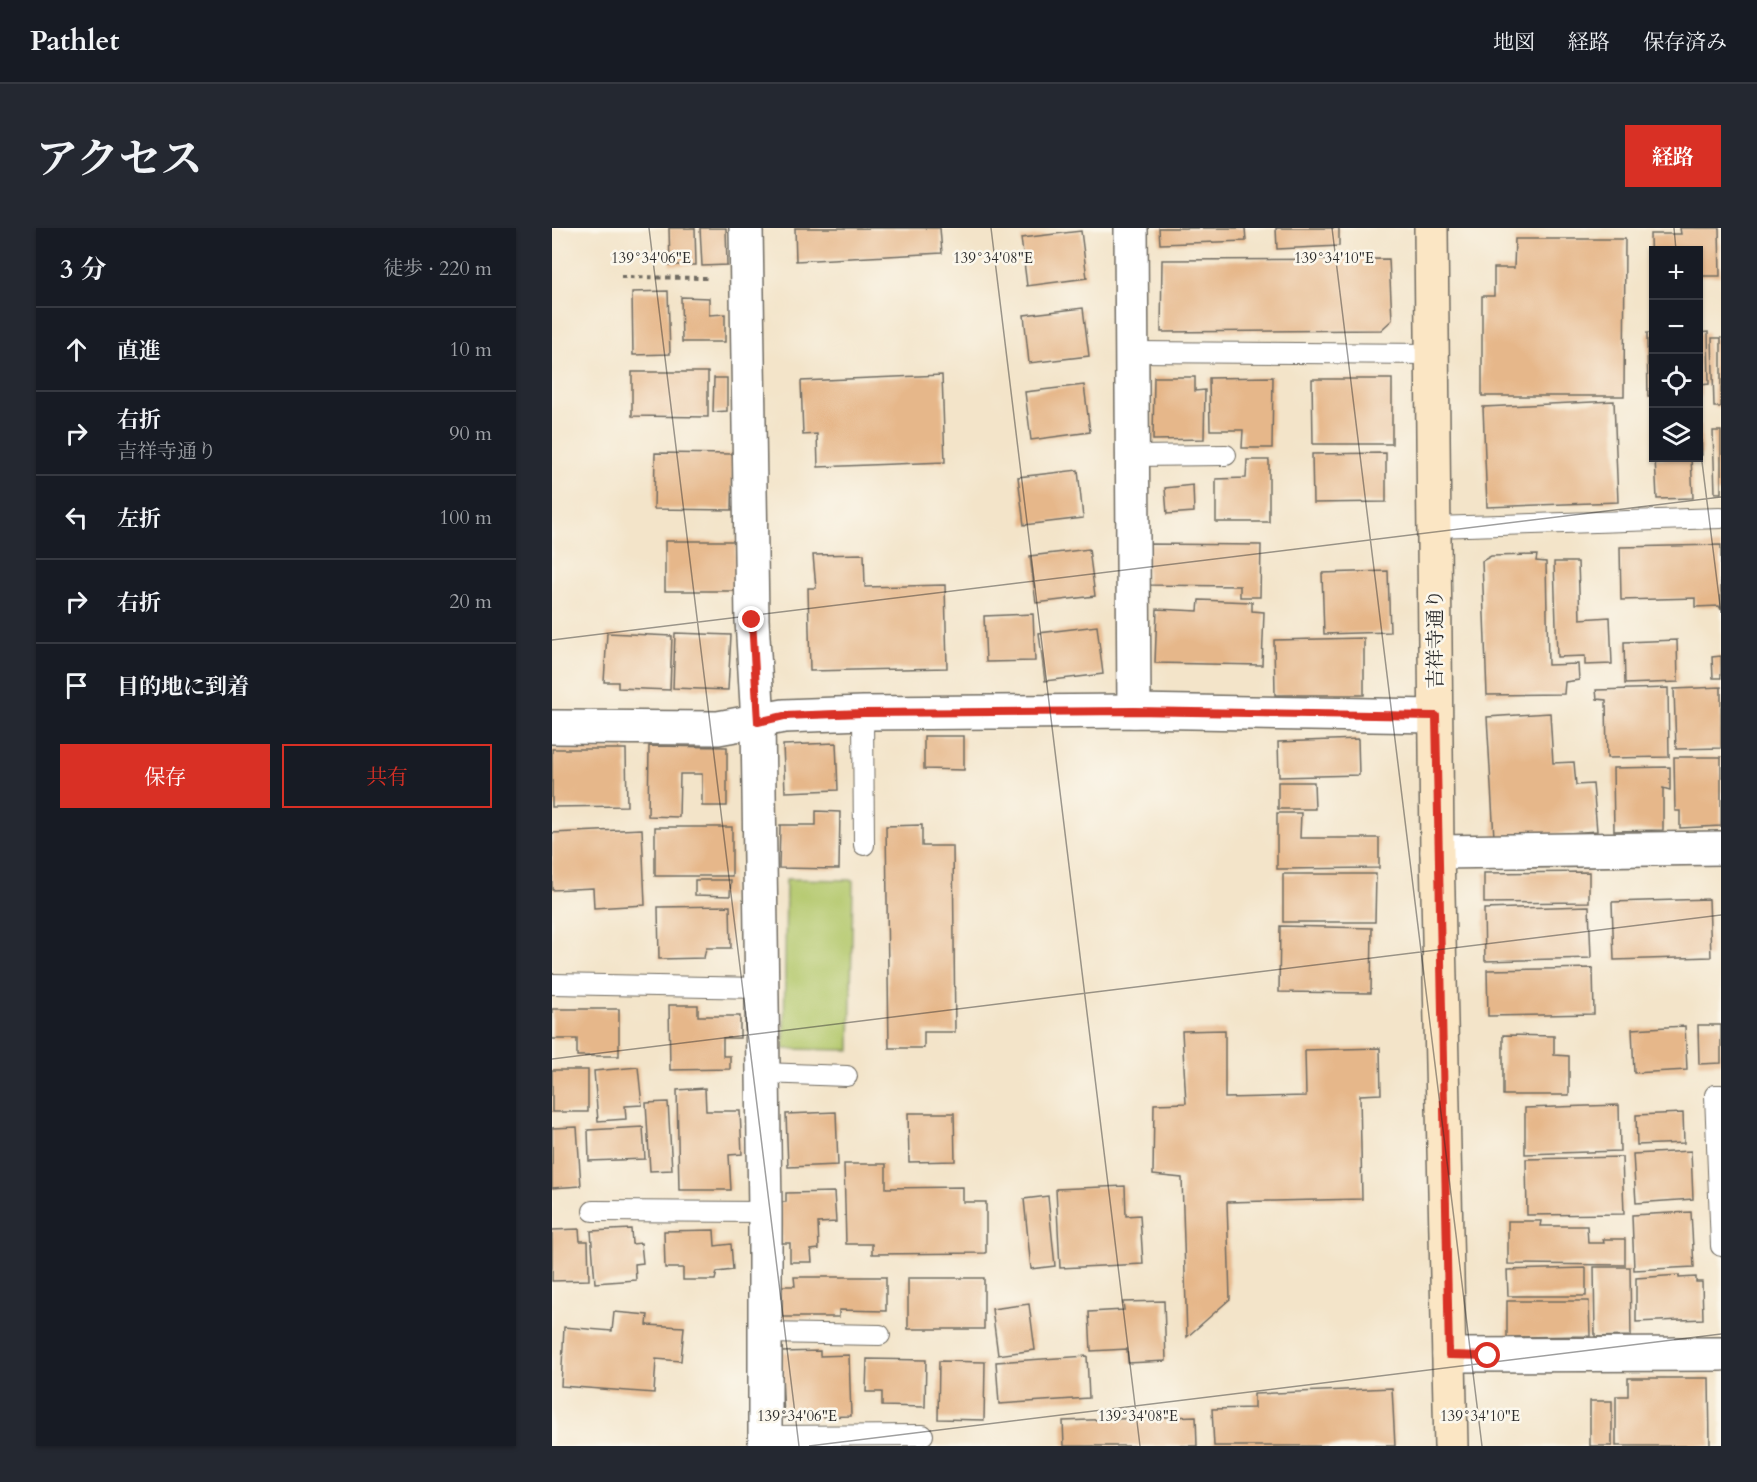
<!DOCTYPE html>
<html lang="ja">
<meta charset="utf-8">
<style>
:root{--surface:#171b24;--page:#242831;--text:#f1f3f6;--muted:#9ea1a6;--line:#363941;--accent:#d93025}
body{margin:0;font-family:Cardo,"Noto Serif JP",serif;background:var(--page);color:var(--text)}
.controls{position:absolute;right:18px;top:18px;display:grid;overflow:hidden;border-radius:0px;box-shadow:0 2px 4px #0004}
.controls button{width:54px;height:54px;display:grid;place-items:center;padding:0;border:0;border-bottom:2px solid var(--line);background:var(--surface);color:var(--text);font:30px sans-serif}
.stop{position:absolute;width:18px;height:18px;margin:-14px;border:4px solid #d93025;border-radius:50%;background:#fff}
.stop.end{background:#d93025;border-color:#fff;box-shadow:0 2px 6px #0008}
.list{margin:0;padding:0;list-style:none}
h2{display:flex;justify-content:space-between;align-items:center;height:78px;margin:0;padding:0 24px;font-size:26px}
h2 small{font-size:20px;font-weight:400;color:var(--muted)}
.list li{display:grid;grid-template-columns:39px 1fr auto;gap:18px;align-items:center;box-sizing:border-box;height:84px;padding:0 24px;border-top:2px solid var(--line)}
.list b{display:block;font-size:22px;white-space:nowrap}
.list p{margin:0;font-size:20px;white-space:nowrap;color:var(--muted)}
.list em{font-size:20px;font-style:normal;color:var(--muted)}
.actions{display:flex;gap:12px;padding:18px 24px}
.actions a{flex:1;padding:14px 0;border:2px solid var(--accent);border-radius:0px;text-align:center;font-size:21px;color:var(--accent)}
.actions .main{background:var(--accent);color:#fff}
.icon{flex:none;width:33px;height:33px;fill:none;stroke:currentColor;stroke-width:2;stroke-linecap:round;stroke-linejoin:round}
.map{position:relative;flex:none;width:1169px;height:1218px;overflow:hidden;border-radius:0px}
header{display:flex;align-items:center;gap:36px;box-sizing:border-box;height:84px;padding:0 30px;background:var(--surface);border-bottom:2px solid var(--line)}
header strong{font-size:28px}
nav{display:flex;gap:33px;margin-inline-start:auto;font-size:21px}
.intro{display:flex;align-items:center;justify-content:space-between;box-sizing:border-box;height:144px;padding:0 36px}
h1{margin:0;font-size:42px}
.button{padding:15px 27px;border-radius:0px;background:var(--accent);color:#fff;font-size:21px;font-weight:700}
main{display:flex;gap:36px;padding:0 36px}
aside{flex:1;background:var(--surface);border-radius:0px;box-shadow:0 2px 4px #0004}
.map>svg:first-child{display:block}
</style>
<header>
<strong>Pathlet</strong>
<nav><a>地図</a><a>経路</a><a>保存済み</a></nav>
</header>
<div class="intro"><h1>アクセス</h1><a class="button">経路</a></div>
<main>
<aside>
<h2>3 分<small>徒歩 · 220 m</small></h2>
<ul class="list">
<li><svg class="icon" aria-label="ahead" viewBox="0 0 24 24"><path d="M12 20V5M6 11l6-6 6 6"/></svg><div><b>直進</b></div><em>10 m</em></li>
<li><svg class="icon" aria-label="right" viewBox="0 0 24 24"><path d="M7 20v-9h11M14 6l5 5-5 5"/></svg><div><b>右折</b><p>吉祥寺通り</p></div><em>90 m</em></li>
<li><svg class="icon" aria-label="left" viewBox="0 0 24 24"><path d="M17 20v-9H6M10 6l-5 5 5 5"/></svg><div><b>左折</b></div><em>100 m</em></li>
<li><svg class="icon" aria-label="right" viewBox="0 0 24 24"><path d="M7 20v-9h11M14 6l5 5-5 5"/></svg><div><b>右折</b></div><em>20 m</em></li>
<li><svg class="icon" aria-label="arrive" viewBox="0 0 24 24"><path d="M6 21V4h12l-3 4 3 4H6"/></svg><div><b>目的地に到着</b></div></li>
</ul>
<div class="actions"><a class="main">保存</a><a>共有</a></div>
</aside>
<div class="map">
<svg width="1169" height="1218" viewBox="0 0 1169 1218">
<rect width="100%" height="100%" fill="#fbf7ec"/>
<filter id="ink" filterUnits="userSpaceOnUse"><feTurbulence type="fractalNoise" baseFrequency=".0167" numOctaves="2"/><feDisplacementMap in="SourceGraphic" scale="12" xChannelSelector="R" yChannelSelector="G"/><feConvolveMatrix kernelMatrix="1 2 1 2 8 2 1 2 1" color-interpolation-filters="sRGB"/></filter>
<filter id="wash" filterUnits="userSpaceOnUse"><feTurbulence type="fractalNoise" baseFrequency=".008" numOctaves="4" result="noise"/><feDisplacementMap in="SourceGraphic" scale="24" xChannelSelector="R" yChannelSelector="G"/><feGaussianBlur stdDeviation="1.35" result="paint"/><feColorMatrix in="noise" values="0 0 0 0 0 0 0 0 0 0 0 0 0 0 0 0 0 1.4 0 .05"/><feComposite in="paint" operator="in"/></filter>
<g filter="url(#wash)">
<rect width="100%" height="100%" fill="#f3e4c9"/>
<polygon fill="#b2c76b" stroke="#6e794b" stroke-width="1.5" points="234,651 301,652 298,822 232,821"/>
<g id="blocks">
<g fill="#e6b78a">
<polygon points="117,0 143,0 144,37 118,37"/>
<polygon points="148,0 174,0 175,37 150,38"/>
<polygon points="243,0 388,0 390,25 244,33"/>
<polygon points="607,0 693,0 694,13 608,16"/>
<polygon points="724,0 787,0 787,18 725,21"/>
<polygon points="1128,0 1167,0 1168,48 1146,48 1146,22 1102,22 1102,50 1099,50 1098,6 1129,6"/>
<polygon points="529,3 535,50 475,58 469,10"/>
<polygon points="963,11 1073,11 1072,168 930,168 930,68 942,68 942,40 962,40"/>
<polygon points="837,31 840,92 829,102 609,104 610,32"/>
<polygon points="116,63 118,126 81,127 80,64"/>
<polygon points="129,69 157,70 157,87 173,86 173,114 130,114"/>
<polygon points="531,80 537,128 477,135 472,87"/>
<polygon points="1156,104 1157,156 1149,157 1149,169 1146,169 1146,105"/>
<polygon points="1095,105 1102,105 1102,169 1096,169"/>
<polygon points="1160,110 1169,110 1169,179 1162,179"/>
<polygon points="80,144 156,144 156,189 80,188"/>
<polygon points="390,147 393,234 266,239 265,206 251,207 249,153"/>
<polygon points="602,149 643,149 643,163 653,162 652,211 601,212"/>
<polygon points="721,149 720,220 690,220 691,202 658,202 657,150"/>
<polygon points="162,150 175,150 175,183 161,184"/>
<polygon points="760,151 840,151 840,216 761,216"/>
<polygon points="532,157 538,204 479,212 473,164"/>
<polygon points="1062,173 1066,274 935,279 931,179"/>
<polygon points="1146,197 1149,197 1150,227 1146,227"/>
<polygon points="1161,203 1169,203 1169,265 1163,265"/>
<polygon points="103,225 181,226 180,282 102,281"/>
<polygon points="834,225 834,274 761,275 760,226"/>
<polygon points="1103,230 1139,230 1141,270 1105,271"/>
<polygon points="695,232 717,232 717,294 664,294 664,251 694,250"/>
<polygon points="526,242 531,290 472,297 466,249"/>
<polygon points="641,257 642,284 615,286 613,260"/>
<polygon points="113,313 184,313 183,363 113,363"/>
<polygon points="595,316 709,317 708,369 688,369 688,358 595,357"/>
<polygon points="1169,317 1169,382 1167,378 1143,379 1143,370 1069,372 1068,319"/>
<polygon points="537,321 543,368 484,375 478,328"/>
<polygon points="312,326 313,359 393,357 395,440 258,443 256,360 264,360 261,327"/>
<polygon points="985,327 984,333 994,334 996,437 1026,436 1027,452 1013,454 1012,466 935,467 930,333 939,328"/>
<polygon points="1002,334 1026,334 1028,391 1058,389 1060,436 1033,437 1033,428 1005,429"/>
<polygon points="836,343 838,404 772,406 770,345"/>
<polygon points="647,372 700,374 700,383 712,384 710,437 603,435 605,381 646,383"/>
<polygon points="481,386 483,433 434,434 432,388"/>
<polygon points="545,398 551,446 493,453 487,405"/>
<polygon points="55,405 120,408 118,462 66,460 66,454 52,454"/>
<polygon points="123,405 179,407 176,462 121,460"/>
<polygon points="812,410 812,467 723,467 722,412"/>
<polygon points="1125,412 1126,454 1073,456 1072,414"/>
<polygon points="1169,428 1169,450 1161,450 1160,429"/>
<polygon points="1169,459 1169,520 1124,521 1122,461"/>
<polygon points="1116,460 1117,529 1055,530 1054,472 1045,471 1044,462"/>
<polygon points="998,485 1001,535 1022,534 1024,557 1041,556 1045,603 942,610 935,489"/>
<polygon points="372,508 412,508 412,542 372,541"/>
<polygon points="806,511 807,547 727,549 726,514"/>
<polygon points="284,515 286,562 233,564 231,517"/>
<polygon points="97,518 175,519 175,578 150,578 150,546 128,546 127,589 96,588"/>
<polygon points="0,521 74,521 75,578 0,579"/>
<polygon points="1122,529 1169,529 1169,598 1128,600 1128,583 1123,583"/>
<polygon points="1118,539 1118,562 1111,560 1111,602 1062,603 1061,540"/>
<polygon points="726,554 762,554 763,581 726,581"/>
<polygon points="264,583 288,584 287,641 227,640 228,597 264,597"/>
<polygon points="725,585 749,585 748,610 827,610 827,640 725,641"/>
<polygon points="370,597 370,618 401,618 403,804 372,804 372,820 337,820 334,598"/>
<rect x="103" y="599" width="77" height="49"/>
<polygon points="90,601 93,677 42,680 41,660 0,662 0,605"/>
<polygon points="1037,644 1037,674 932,675 932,645"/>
<polygon points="731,646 824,646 823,694 731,694"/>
<polygon points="143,652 179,652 178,668 143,667"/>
<polygon points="1157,671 1159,729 1062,732 1060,674"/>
<polygon points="178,678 179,720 154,720 152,730 107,731 106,679"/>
<polygon points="1037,678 1039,730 933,733 932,681"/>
<polygon points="728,698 820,700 819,765 727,764"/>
<polygon points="1041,740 1042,786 936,788 935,742"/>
<polygon points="117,777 146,777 146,788 188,788 188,810 171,810 171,828 178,828 178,841 118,842"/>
<polygon points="0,781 67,781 67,828 25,828 25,811 0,811"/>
<polygon points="1146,797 1169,797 1169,835 1147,836"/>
<polygon points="1133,798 1135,842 1082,845 1080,801"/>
<polygon points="673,802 673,870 754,868 753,822 828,820 829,866 808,867 810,971 675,974 678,1071 635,1109 630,950 601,947 602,876 634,875 630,803"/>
<polygon points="951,807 1002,808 1002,827 1017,828 1017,867 951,867"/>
<polygon points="86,839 90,877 73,878 74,891 46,893 42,843"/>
<rect x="0" y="842" width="36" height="42"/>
<polygon points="153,860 154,883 188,883 190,926 177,927 179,962 127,962 125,862"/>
<polygon points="116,874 120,942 98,943 94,875"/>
<polygon points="1067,877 1068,923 973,926 973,880"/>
<polygon points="284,884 286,937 236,939 234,886"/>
<polygon points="356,885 402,885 403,933 357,934"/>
<polygon points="1131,885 1132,915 1085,917 1084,887"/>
<polygon points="25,899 29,958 0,960 0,900"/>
<polygon points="91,899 93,931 37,933 36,902"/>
<polygon points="1139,923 1141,971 1084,975 1081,926"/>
<polygon points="1070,929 1072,986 975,987 974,931"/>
<polygon points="292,936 334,936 334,960 411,959 411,974 434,974 434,1025 320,1026 320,1016 294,1016"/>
<polygon points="573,958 574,988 588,987 591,1036 508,1040 504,961"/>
<polygon points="282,964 284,994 266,995 267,1021 259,1022 260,1034 238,1034 238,1015 230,1015 228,974 234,974 234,965"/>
<polygon points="496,968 503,1038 479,1041 472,971"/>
<polygon points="1139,984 1142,1039 1082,1042 1080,987"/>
<polygon points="956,993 989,993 988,998 1035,998 1036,1015 1052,1015 1051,1011 1073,1011 1073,1037 956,1036"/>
<polygon points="27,1001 28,1013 36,1013 37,1052 0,1053 0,1002"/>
<polygon points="79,1001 80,1016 89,1015 91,1035 83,1036 84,1052 43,1055 39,1003"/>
<polygon points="162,1002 163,1018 179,1016 181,1042 165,1044 163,1052 131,1052 131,1040 113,1040 112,1003"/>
<polygon points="1042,1039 1078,1039 1079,1108 1043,1109"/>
<polygon points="1034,1040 1034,1068 956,1068 955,1042"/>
<polygon points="1127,1047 1127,1050 1144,1049 1144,1054 1150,1054 1151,1091 1084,1094 1084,1050"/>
<polygon points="242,1049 334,1049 334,1083 287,1082 287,1089 228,1089 228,1058 243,1058"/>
<rect x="356" y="1050" width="76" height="51"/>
<polygon points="612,1073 614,1133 576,1135 575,1121 539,1123 537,1084 572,1082 571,1074"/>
<polygon points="955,1073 1037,1073 1038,1108 955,1109"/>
<polygon points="477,1076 483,1122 446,1127 440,1081"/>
<polygon points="62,1084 96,1087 95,1097 132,1099 129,1133 104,1131 102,1165 9,1158 12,1099 60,1103"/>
<polygon points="268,1123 268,1128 297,1127 299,1188 232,1190 229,1124"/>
<polygon points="535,1128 537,1170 447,1176 444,1134"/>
<polygon points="315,1131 374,1132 373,1179 330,1178 330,1164 314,1164"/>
<polygon points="387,1133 433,1134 432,1192 386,1191"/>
<polygon points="1076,1150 1157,1150 1158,1218 1064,1218 1064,1168 1076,1168"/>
<polygon points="840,1160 843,1218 662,1218 660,1181 702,1180 702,1166"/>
<rect x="1038" y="1173" width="22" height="45"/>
<polygon points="644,1188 645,1218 512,1218 511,1193"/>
</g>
</g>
</g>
<g filter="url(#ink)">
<use href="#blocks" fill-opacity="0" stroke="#716c62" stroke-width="1.5"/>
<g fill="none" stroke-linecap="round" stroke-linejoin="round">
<g stroke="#716c62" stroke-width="22">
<g id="service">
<polyline points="580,124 880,126"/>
<polyline points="581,228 674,227"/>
<polyline points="882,299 1169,290"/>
<polyline points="311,485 312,617"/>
<polyline points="0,756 209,760"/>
<polyline points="210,845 295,848"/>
<polyline points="1169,867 1163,867 1169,1018"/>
<polyline points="41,983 213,984"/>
<polyline points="212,1105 328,1107"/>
<polyline points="213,1208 371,1207"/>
</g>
</g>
<g stroke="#716c62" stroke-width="36">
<g id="minor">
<polyline points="194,0 200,392 206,494 213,984 213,1218"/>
<polyline points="579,0 582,483"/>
<polyline points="0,499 166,500 232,488 311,485 582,483 883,488"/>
<polyline points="885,624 1169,620"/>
<polyline points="897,1127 1169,1126"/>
</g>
</g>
<g stroke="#716c62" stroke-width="36">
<polyline id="secondary" points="879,0 885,624 899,1218"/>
</g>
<polyline stroke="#716c62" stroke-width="4" stroke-dasharray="4.5 4.5" stroke-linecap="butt" points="69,49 155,50"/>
<use href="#service" stroke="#fff" stroke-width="20"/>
<use href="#minor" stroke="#fff" stroke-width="33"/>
<use href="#secondary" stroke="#fbe6c4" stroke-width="33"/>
</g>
</g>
<g fill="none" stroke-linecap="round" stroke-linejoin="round" filter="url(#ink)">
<polyline stroke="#d93025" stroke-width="8" points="200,392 206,494 232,488 311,485 582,483 884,488 897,1127 936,1128"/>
</g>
<path fill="none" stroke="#2b2b2b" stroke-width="1.5" stroke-opacity="0.45" d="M 97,0 L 247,1218M 439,0 L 588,1218M 780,0 L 930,1218M 1122,0 L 1124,22M 1146,202 L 1169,385M 0,412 L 1169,269M 0,831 L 1169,687M 257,1218 L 1169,1106"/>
<g text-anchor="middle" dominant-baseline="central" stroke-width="5" stroke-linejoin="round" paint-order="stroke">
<g font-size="20" fill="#2b2b2b" stroke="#fbf7ec">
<text transform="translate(883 411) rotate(-90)">吉祥寺通り</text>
</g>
</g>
<g font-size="15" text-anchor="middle" fill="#2b2b2b" stroke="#fbf7ec" stroke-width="5" stroke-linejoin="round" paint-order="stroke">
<text x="99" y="35">139°34'06"E</text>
<text x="441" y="35">139°34'08"E</text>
<text x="782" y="35">139°34'10"E</text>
<text x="245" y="1193">139°34'06"E</text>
<text x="586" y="1193">139°34'08"E</text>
<text x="928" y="1193">139°34'10"E</text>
</g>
</svg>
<div class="controls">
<button>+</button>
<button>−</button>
<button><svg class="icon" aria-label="locate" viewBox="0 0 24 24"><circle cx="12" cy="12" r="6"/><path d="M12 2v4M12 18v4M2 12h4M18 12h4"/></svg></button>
<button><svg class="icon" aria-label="layers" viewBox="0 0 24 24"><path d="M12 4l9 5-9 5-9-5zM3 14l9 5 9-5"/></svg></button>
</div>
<div class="stop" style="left:936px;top:1128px"></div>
<div class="stop end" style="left:200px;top:392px"></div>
</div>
</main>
